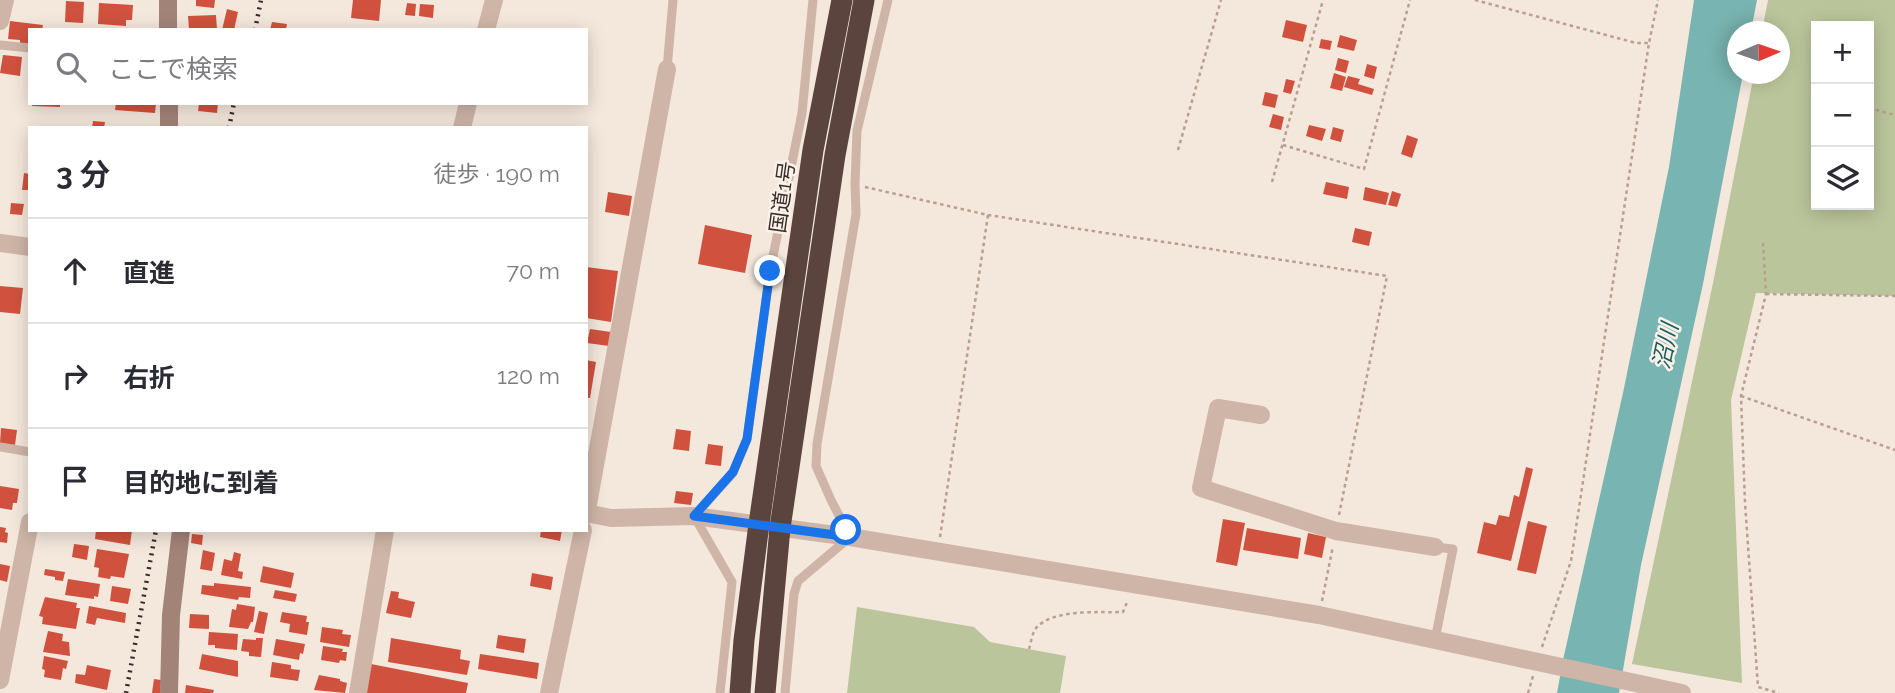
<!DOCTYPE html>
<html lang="ja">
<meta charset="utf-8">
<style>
:root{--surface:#fff;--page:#f2f2f3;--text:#2b2b33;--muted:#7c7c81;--line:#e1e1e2}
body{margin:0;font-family:Raleway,"Noto Sans JP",sans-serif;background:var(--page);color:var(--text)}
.controls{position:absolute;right:21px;top:21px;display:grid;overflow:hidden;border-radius:0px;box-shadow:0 4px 18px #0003}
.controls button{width:63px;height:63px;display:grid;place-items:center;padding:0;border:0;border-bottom:2px solid var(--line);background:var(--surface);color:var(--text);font:35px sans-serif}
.compass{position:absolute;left:1727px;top:21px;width:63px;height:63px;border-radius:50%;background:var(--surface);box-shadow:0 4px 18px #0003;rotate:88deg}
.stop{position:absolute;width:21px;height:21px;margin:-16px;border:5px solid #1a73e8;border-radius:50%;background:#fff}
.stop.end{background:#1a73e8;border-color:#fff;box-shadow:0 2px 7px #0008}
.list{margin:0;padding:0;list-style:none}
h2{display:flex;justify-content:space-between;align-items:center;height:91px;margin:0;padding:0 28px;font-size:30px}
h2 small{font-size:23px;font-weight:400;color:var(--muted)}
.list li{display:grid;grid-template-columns:46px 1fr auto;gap:21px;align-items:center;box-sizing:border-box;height:105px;padding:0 28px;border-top:2px solid var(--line)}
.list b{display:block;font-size:26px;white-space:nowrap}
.list em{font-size:23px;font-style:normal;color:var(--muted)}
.icon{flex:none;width:38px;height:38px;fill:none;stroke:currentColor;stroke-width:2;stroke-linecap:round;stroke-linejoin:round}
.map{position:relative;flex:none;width:1895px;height:693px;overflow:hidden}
.search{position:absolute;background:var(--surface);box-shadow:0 4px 18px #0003;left:28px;top:28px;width:560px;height:77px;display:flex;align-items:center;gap:18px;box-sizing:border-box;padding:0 24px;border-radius:0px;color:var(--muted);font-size:26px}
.panel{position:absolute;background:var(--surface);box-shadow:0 4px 18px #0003;left:28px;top:126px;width:560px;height:406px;border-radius:0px}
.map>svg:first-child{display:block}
</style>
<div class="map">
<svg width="1895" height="693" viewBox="0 0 1895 693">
<rect width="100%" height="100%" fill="#f4e7dc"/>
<g fill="#bbc59b" fill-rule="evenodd">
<path d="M 1768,0 L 1895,0 L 1895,296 L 1756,293 L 1731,400 L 1742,683 L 1632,664 L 1713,283 L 1754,74 L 1780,74 L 1780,32 L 1762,31 ZM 1816,26 L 1869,26 L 1869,205 L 1816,205 Z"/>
<polygon points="857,607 974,627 990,642 1066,656 1060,693 847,693"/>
</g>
<polygon fill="#78b4b1" points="1694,0 1757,0 1751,31 1738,32 1738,74 1743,74 1703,284 1641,565 1619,693 1557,693 1563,660 1623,393 1669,167"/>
<g fill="#d0523e">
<polygon points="196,0 215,0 214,8 196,6"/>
<polygon points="353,0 381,0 379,21 351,18"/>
<polygon points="66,1 84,2 83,23 65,22"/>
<polygon points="99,3 133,5 132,20 126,20 126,26 98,24"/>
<polygon points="407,3 416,4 415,16 405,15"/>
<polygon points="420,4 434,5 433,18 419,16"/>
<polygon points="227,9 238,12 234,30 222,30"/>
<polygon points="216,15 217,30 189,30 188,16"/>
<polygon points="1286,20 1307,25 1303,42 1282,37"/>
<polygon points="10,21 43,25 42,30 30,30 30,44 20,43 20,40 8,39"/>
<polygon points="272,22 287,24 286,30 270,30"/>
<polygon points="1340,35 1357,40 1354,51 1337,47"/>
<polygon points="1321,39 1332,41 1330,50 1319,48"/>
<polygon points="3,55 22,57 20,76 0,73"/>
<polygon points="1338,58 1349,61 1346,73 1335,70"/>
<polygon points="1367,64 1377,67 1374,79 1364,76"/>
<polygon points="1334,73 1346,77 1342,91 1330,88"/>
<polygon points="1348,76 1360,79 1358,84 1374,89 1372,95 1344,87"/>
<polygon points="1286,79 1295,81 1291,94 1283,92"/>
<polygon points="1265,92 1278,95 1275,108 1262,105"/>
<polygon points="32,103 60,103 60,107 32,106"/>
<polygon points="116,103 156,103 155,113 115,110"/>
<polygon points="199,103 218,103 217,113 198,111"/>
<polygon points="1273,114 1284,117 1281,130 1269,127"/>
<polygon points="93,121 105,122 104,128 92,128"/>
<polygon points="1309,125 1326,129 1322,141 1306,136"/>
<polygon points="1333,127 1344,130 1341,142 1330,139"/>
<polygon points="1407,135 1418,139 1412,158 1401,154"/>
<polygon points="24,173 30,174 30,190 22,190"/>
<polygon points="1326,182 1349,187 1347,199 1323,194"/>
<polygon points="1365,187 1389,193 1386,205 1363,200"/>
<polygon points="1392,191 1401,194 1397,207 1388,205"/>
<polygon points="608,192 632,196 629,216 605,212"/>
<polygon points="11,203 24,204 22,215 10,214"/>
<polygon points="705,225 752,235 745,273 698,264"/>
<polygon points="1355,228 1372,232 1369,246 1352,242"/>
<polygon points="586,267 618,271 611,322 586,318"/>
<polygon points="0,286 23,288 20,314 0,312"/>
<polygon points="590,329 611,332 609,346 587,343"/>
<polygon points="586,360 596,362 590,398 586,398"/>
<polygon points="1,428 17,430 15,445 0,443"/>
<polygon points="676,429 691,431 689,451 673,449"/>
<polygon points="708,444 723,446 721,466 705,464"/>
<polygon points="1526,467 1533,469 1511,561 1477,553 1484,522 1496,525 1499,515 1509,517 1514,495 1519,497"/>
<polygon points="0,486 19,489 17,503 13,503 12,510 0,508"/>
<polygon points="676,491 693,493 691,505 674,503"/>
<polygon points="1223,519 1245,523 1237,566 1216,562"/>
<polygon points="1528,521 1547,526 1536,574 1517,570"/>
<polygon points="0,527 6,528 5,532 8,533 7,543 0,542"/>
<polygon points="1247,528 1301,538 1298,559 1243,550"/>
<polygon points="96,530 132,530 130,545 95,539"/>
<polygon points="541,530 562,530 560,541 540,537"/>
<polygon points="1308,533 1326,537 1322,558 1304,554"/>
<polygon points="192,534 203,535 202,545 191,543"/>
<polygon points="74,544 89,546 87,560 72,557"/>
<polygon points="97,549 129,554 124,578 111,576 110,579 98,577 99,568 94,567"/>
<polygon points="203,550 215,553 212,571 200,569"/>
<polygon points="234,552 241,554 238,571 243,572 242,579 221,575 224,559 232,561"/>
<polygon points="0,564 10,566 7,582 0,580"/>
<polygon points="263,566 294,573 291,588 260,582"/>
<polygon points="45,569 65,572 63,581 55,580 55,577 44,575"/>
<polygon points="532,573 553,577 551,590 530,586"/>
<polygon points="68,579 100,584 98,597 94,596 94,599 65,595"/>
<polygon points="214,583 251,587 250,598 239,597 238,600 201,594 202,585 214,586"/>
<polygon points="112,586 131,589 128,604 110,601"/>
<polygon points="275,590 297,594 295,602 273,598"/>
<polygon points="391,591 399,592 398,598 415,602 411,618 386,613"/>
<polygon points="45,597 77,603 76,608 80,608 76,629 42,624 43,617 39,616"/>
<polygon points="237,604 255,607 253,622 251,622 248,629 229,627 232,609 236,610"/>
<polygon points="89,606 126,613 125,623 97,618 95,625 86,623"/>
<polygon points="259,611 268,613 264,634 254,632"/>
<polygon points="282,612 307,616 306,622 309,622 307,635 289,632 290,624 280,622"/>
<polygon points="190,614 209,615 209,629 189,628"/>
<polygon points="322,627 343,630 342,634 351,635 349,647 320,642"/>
<polygon points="48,631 63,634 62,641 69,642 70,656 43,652"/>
<polygon points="209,632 238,634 237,650 215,648 215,645 208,645"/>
<polygon points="498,635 526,639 524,653 496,648"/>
<polygon points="256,638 263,638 261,657 249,656 249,652 241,651 243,639 256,640"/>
<polygon points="391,638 461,650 460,659 470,661 467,675 388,662"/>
<polygon points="276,639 305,644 303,654 300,653 299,660 273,655"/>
<polygon points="323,646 343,649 342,652 347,652 346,661 340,660 339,663 321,660"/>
<polygon points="202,654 238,661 238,677 199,669"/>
<polygon points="480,654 539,663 537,679 478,669"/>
<polygon points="44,656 68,661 66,669 63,668 61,680 44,677 45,670 42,669"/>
<polygon points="272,662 291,665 291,669 300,670 298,681 270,677"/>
<polygon points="371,664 468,683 466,693 365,693"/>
<polygon points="87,665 111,670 107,690 75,683 76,674 85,675"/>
<polygon points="319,675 340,679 340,681 347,683 345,693 314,690"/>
<polygon points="154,679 161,680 160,693 152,693"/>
<polygon points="186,685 214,690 213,693 185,693"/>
</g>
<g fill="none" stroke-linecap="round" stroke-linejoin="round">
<g stroke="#ba9e91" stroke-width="2.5" stroke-dasharray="3.5 3.5" stroke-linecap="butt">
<polyline points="1475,0 1636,43 1649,43"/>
<polyline points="1811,90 1816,92"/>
<polyline points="1869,108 1895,115"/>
<polyline points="1283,145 1364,169 1410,0"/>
<polyline points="1178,150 1221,0"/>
<polyline points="1272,182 1323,0"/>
<polyline points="865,187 988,215 1387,276 1339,515"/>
<polyline points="1763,243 1766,294 1741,396 1745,503 1758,687 1779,693"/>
<polyline points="1766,294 1895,296"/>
<polyline points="1741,396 1895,450"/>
<polyline points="940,537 988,215"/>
<polyline points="1322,601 1333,546"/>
<polyline points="1542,647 1571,561 1649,43 1658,0"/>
<path d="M 1029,649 C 1031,643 1032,633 1036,628 C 1054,608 1100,613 1123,612 L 1128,600"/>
<polyline points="1528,693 1533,676"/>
</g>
<g stroke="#ceb5a7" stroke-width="9">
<polyline points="0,45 30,48"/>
<polyline points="667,69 673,0"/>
<polyline points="0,447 30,452"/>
<polyline points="1435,640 1453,549 1435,547"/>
<polyline points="720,693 732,582 694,516 733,473 747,439 770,271 802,113 813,0"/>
<polyline points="785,693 794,594 798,581 850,537 831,500 816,466 817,444 856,214 855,184 857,131 888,0"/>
</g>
<g stroke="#ceb5a7" stroke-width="18">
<polyline points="0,21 5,0"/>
<polyline points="486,30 494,0"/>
<polyline points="462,128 468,103"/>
<polyline points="0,243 30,247"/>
<polyline points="1261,415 1218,408 1201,488 1336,531 1435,547"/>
<polyline points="586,513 611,518 694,516 850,537 1319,615 1682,693"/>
<polyline points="586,515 667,69"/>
<polyline points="0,680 30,522"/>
<polyline points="358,693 385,530"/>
<polyline points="549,693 583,530"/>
</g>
<g stroke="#a28378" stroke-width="18">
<polyline points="168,0 168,30"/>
<polyline points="169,103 169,128"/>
<polyline points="169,693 171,615 181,530"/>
</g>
<g stroke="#5b443e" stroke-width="21">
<polyline points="740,693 744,640 759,524 813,150 842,0"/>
<polyline points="765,693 780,528 835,155 864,0"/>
</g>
<g stroke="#3a2c28" stroke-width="4.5" stroke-dasharray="2 5" stroke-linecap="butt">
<polyline points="255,30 261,0"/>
<polyline points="229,128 234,103"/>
<polyline points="126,693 156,530"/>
</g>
</g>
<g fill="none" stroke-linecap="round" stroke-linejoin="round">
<polyline stroke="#1a73e8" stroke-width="9" points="770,271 747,439 733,472 694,516 850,537 846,530"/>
</g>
<g text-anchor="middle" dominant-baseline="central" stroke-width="5" stroke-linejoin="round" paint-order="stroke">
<g font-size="21" fill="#3a2c28" stroke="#fbf1e9">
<text transform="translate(782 197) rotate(-82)">国道1号</text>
</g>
<g font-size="23" font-style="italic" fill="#195f5d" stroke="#fbf1e9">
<text transform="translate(1665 346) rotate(-78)">沼川</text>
</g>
</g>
</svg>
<div class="controls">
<button>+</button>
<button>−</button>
<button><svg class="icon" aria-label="layers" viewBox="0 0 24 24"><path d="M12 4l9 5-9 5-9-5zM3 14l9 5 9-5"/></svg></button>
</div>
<svg class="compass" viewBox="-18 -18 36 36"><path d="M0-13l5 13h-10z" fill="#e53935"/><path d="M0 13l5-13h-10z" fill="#7c7c81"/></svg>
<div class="stop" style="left:846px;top:530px"></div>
<div class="stop end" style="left:770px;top:271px"></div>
<div class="search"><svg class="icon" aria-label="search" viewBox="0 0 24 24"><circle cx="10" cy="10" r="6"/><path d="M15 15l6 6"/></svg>ここで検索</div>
<section class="panel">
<h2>3 分<small>徒歩 · 190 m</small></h2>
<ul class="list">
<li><svg class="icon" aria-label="ahead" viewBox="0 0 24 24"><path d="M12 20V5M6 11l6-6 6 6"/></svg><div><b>直進</b></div><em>70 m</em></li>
<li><svg class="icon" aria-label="right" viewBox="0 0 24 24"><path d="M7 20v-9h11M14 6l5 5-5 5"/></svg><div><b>右折</b></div><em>120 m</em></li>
<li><svg class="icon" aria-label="arrive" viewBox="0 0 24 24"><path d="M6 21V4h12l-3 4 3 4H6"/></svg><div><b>目的地に到着</b></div></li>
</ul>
</section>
</div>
